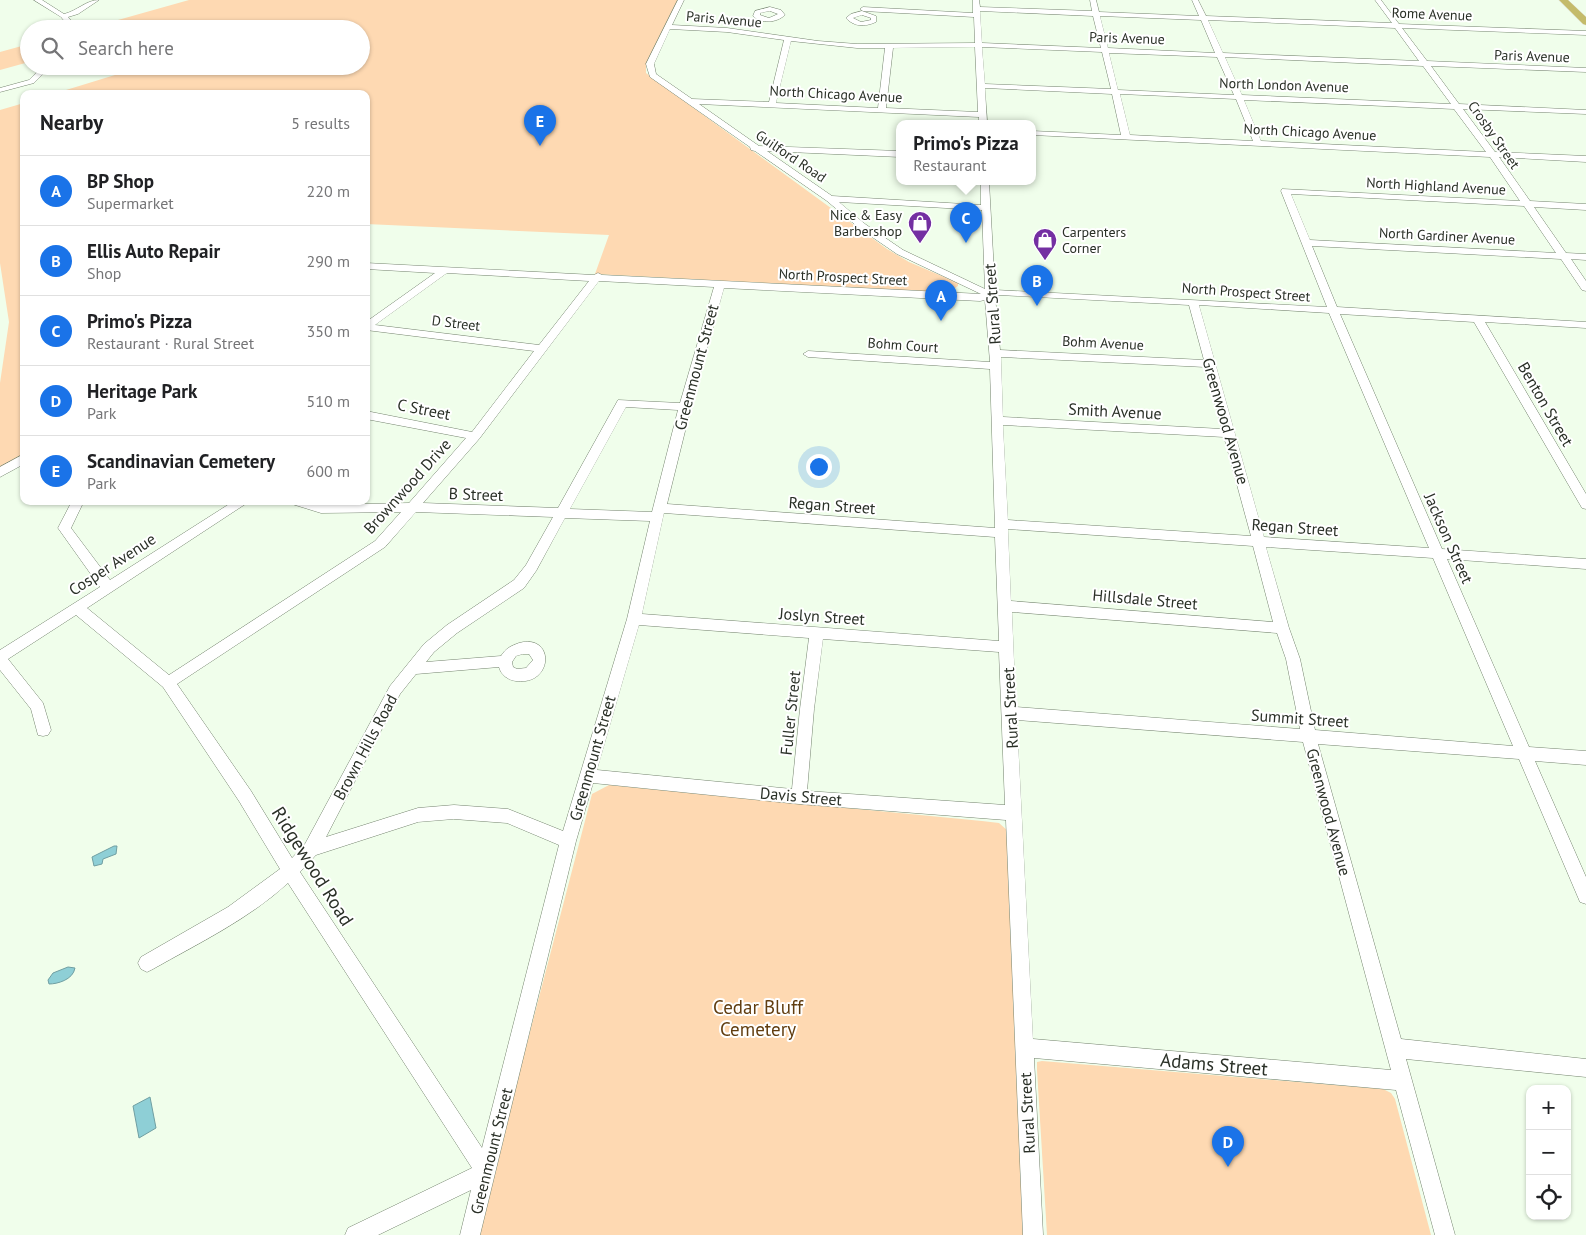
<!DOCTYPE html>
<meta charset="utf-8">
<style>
:root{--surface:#fff;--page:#f6f6f6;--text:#202124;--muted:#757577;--line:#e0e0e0;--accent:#1a73e8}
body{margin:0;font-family:"PT Sans",sans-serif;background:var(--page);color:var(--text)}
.controls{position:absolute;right:15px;bottom:15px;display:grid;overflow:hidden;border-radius:10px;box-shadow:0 1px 4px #0004}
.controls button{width:45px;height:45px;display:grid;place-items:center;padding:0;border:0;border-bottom:1px solid var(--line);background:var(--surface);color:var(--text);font:25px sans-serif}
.you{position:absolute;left:818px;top:466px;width:18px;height:18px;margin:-12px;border:4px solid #fff;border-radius:50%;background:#1a73e8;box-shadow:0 0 0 8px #1a73e833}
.badge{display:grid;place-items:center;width:32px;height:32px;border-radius:50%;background:var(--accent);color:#fff;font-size:16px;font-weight:700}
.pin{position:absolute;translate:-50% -41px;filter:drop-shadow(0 1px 2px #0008)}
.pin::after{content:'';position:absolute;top:26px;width:18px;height:15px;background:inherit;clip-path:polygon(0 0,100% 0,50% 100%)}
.popup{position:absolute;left:896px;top:120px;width:140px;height:65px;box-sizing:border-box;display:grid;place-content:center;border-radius:10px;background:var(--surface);filter:drop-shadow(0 1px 4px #0005);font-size:16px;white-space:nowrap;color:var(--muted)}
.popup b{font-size:19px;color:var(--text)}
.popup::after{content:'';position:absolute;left:50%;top:100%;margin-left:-10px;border:10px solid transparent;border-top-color:var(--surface)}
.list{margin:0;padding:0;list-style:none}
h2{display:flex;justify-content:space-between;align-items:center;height:65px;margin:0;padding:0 20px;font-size:21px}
h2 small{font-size:16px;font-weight:400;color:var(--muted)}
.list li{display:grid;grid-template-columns:32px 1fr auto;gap:15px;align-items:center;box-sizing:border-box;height:70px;padding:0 20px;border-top:1px solid var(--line)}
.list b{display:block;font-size:19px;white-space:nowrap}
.list p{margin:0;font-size:16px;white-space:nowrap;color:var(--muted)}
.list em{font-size:16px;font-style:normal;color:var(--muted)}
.icon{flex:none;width:28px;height:28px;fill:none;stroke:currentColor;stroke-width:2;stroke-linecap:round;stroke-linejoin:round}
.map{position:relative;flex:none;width:1586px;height:1235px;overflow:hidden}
.search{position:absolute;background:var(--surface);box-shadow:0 1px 4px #0004;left:20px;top:20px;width:350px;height:55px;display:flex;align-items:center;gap:12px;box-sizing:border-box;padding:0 18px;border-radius:28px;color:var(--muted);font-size:19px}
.panel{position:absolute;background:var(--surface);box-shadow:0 1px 4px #0004;left:20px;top:90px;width:350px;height:415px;border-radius:10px}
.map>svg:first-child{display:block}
</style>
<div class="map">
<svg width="1586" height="1235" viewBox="0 0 1586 1235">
<rect width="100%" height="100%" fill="#f0feeb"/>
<g fill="#fed9b2">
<polygon points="189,0 678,0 646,65 646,73 887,249 909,262 958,283 958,286 955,288 955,293 595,274 609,235 366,224 366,94 53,94 128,71 122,66 361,66 361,29 86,29"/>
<polygon points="29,44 29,62 0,70 0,52"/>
<polygon points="24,103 24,458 0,471 0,383 9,322 0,263 0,110"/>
<polygon points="609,785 982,821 999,823 1008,831 1009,889 1026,1235 477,1235 592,794"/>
<polygon points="1042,1061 1383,1089 1391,1093 1395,1099 1431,1235 1047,1235 1037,1070 1037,1062"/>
</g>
<g fill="#8ecfd6" stroke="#709fa2">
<polygon points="114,846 117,846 116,854 103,859 102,864 94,866 92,857"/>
<path d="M 68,967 L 75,968 C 73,980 57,984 49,984 L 48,980 L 53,973 Z"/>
<polygon points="150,1097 156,1128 139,1138 133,1106"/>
</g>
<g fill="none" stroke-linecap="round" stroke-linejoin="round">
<g stroke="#75846f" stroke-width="1">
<g id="minor">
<path d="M 34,0 L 42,0 L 64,14 C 77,11 86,0 99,0 L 78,14 L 68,17 L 74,24 L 74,29 L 67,29 L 67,24 L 61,17 Z"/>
<path d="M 678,0 L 684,0 L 672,25 L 727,28 L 818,41 L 857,44 L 975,43 L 974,17 L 863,11 L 860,9 L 863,7 L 973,13 L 973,0 L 979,0 L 980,7 L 1092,11 L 1090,0 L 1096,0 L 1099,12 L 1199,16 L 1192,0 L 1198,0 L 1206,16 L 1392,23 L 1375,0 L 1381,0 L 1399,24 L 1586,31 L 1586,35 L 1402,28 L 1427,61 L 1586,68 L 1586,72 L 1431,66 L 1459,104 L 1586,110 L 1586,114 L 1463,109 L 1495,152 L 1586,156 L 1586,162 L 1499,157 L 1530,201 L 1586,204 L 1586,210 L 1534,207 L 1566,253 L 1586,254 L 1586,260 L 1571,259 L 1586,281 L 1586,291 L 1582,290 L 1561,259 L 1312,246 L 1337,307 L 1586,322 L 1586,328 L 1485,322 L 1586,494 L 1586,509 L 1582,508 L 1474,322 L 1340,314 L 1442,549 L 1586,559 L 1586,569 L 1447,559 L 1529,747 L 1586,751 L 1586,765 L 1535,761 L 1586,877 L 1586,904 L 1580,902 L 1519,759 L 1318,744 L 1401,1039 L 1586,1059 L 1586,1077 L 1406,1059 L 1455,1235 L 1435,1235 L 1396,1090 L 1034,1058 L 1043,1235 L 1023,1235 L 1006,820 L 799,804 L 593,783 L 576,841 L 480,1235 L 460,1235 L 471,1190 L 378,1235 L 345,1235 L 348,1228 L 472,1168 L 288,883 C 249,919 199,943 153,969 L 147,972 L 141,969 L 138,963 L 141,957 L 228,907 L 280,869 L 239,801 L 163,687 L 76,615 L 8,659 L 43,703 L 51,730 L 48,735 L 43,736 L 38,735 L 31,709 L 0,670 L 0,650 L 100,587 L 58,528 L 72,501 L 84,501 L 71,528 L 110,580 L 234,501 L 250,501 L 87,608 L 169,675 L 375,541 L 401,512 L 321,513 L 292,504 L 290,501 L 311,501 L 321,505 L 409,503 L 466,438 L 366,419 L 366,411 L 472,432 L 534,351 L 366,330 L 366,322 L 435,273 L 366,269 L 366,263 L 594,275 L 598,273 L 602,275 L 981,294 L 897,254 L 859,228 L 827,201 L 755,151 L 751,150 L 750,147 L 650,77 L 646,64 ZM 980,11 L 1093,16 L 1101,48 L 982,43 ZM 1100,16 L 1201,20 L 1215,53 L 1108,48 ZM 1208,20 L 1395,28 L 1419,61 L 1223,53 ZM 670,29 L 727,32 L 784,40 L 769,102 L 692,99 L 656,74 L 654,64 ZM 791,41 L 857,48 L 885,48 L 878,108 L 776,103 ZM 975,47 L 978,112 L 886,108 L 893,48 ZM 982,47 L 1102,52 L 1111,89 L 985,84 ZM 1109,53 L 1217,57 L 1234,95 L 1118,90 ZM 1225,57 L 1423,66 L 1451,104 L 1242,95 ZM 985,88 L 1112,94 L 1121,135 L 1032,131 L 1032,135 L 1490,157 L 1520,201 L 1282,189 L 1281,191 L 1327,307 L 995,290 L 989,182 L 981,182 L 981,205 L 832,196 L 767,151 L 900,157 L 900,151 L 759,146 L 699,104 L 979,117 L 979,124 L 987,124 ZM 1120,94 L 1236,99 L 1253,141 L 1130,135 ZM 1244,100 L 1454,109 L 1486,152 L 1261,141 ZM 1291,194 L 1524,206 L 1556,253 L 1310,240 ZM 839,202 L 982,210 L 985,289 L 903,250 L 865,224 ZM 447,273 L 589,281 L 539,345 L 375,325 ZM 599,281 L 714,287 L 680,403 L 618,400 L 558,508 L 423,503 L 479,439 ZM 724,288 L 980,301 L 985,300 L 990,362 L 808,351 L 803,354 L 808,357 L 990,369 L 995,528 L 667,504 L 691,407 ZM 999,295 L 1189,305 L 1204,360 L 1000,350 L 995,296 ZM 1199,305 L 1329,313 L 1429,548 L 1264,537 ZM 1001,357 L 1205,367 L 1222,429 L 1003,417 ZM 626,407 L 678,410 L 652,512 L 570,509 ZM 1003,425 L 1224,437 L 1251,536 L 1008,520 ZM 416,512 L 553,517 L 526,565 L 514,580 L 447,625 L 424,644 L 390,686 L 305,844 L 292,858 L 251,791 L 177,684 L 385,547 ZM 664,513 L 995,537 L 999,641 L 642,614 ZM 565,518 L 650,521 L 627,619 L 563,831 L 508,809 L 454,805 L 418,808 L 326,837 L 400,694 L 416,674 L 499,667 C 501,675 508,680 516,681 C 554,686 555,633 519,643 C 511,646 506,648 501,656 L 426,662 L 434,652 L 457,633 L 524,588 L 536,571 ZM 1008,529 L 1253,546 L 1273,622 L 1011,601 ZM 1266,547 L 1433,558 L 1513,746 L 1315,730 L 1300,659 L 1289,628 ZM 1012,612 L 1277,633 L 1286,659 L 1300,729 L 1016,707 ZM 639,625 L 809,638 L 800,709 L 792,789 L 597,770 ZM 823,639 L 999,652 L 1005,805 L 807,791 L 814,709 ZM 523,654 L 529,654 L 533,660 L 526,668 L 517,669 L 513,667 L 512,662 L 516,656 ZM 1017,720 L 1303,742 L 1391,1070 L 1033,1039 ZM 454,819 L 507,823 L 559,845 L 482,1148 L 300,872 L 316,855 L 418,822 Z"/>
<path d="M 770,7 L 781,10 L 785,15 C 776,23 762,24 753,16 L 755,11 ZM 770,11 L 778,14 L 769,18 L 760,15 L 760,13 Z"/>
<path d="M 862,11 L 876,16 L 876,22 C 865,27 854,27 846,18 L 851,14 ZM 862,15 L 871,18 L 871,20 L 861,22 L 853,18 Z"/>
<polygon points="43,66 51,66 34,83 0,92 0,88 29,80"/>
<polygon points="24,454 24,464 0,477 0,467"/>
</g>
</g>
<g stroke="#e5e6e5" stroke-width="1">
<polygon id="major" points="1559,0 1568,0 1586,17 1586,25 1583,24"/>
</g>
<use href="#minor" fill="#fff" fill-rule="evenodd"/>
<use href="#major" fill="#c4bb6a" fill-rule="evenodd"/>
</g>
<defs>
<g id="shop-pin" transform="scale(1.25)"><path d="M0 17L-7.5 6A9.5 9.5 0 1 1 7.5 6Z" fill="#742fa2" stroke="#fff"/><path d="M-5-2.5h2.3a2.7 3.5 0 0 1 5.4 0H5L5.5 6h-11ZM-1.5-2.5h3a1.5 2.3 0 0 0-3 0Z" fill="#fff"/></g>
</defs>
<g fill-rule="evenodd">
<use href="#shop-pin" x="920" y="223"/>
<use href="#shop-pin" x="1045" y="240"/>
</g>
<g text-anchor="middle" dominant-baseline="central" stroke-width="4" stroke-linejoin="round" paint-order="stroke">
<g font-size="14" fill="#2a3027" stroke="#fff">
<text transform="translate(1432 14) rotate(2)">Rome Avenue</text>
<text transform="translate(724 19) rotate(5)">Paris Avenue</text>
<text transform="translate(1127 38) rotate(2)">Paris Avenue</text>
<text transform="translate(1532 56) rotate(2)">Paris Avenue</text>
<text transform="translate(1284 85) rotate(2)">North London Avenue</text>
<text transform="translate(836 94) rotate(3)">North Chicago Avenue</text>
<text transform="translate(1310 132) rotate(3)">North Chicago Avenue</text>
<text transform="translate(1494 135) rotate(55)">Crosby Street</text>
<text transform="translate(791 156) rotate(34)">Guilford Road</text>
<text transform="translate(1436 186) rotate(3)">North Highland Avenue</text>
<text transform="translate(1447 236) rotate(3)">North Gardiner Avenue</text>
<text transform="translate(843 277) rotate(3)">North Prospect Street</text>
<text transform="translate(1246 292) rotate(4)">North Prospect Street</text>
<text transform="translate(456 323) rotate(7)">D Street</text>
<text transform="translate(1103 343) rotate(3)">Bohm Avenue</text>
<text transform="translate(903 345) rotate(4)">Bohm Court</text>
</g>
<g font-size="14" fill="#2a3027" stroke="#fff" text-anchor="end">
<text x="902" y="215">Nice &amp; Easy<tspan x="902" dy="16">Barbershop</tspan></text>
<text x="1062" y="232" text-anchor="start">Carpenters<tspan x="1062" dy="16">Corner</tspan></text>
</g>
<g font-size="16" fill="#2a3027" stroke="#fff">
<text transform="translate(992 304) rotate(-94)">Rural Street</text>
<text transform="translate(696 367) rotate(-75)">Greenmount Street</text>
<text transform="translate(1546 404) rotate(60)">Benton Street</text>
<text transform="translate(424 409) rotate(11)">C Street</text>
<text transform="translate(1115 411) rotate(3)">Smith Avenue</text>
<text transform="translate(1226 421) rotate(74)">Greenwood Avenue</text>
<text transform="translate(407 486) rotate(-48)">Brownwood Drive</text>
<text transform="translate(476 494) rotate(2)">B Street</text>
<text transform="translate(832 505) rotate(4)">Regan Street</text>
<text transform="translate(1295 527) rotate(4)">Regan Street</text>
<text transform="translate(1449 538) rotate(66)">Jackson Street</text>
<text transform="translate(112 564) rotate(-33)">Cosper Avenue</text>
<text transform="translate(1145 599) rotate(5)">Hillsdale Street</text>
<text transform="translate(822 616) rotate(4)">Joslyn Street</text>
<text transform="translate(1010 708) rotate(-93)">Rural Street</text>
<text transform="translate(790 713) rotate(-84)">Fuller Street</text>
<text transform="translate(1300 718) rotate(4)">Summit Street</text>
<text transform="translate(365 747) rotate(-62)">Brown Hills Road</text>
<text transform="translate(592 758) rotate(-74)">Greenmount Street</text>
<text transform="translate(801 796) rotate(5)">Davis Street</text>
<text transform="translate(1329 812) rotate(75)">Greenwood Avenue</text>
<text transform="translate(1027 1113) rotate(-93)">Rural Street</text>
<text transform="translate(491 1151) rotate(-76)">Greenmount Street</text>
</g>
<g font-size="19" fill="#2a3027" stroke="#fff">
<text transform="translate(313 866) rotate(58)">Ridgewood Road</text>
<text transform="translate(1214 1064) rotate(5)">Adams Street</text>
</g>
<g font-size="19" fill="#613d0f" stroke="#fff">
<text x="758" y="1007">Cedar Bluff<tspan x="758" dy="22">Cemetery</tspan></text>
</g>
</g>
</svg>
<div class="controls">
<button>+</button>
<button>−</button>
<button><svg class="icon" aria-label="locate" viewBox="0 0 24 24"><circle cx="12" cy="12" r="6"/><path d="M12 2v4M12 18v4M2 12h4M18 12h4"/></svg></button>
</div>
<div class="you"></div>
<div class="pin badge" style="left:941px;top:321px">A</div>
<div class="pin badge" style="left:1037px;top:306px">B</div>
<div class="pin badge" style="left:966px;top:243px">C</div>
<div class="popup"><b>Primo's Pizza</b>Restaurant</div>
<div class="pin badge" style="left:1228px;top:1167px">D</div>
<div class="pin badge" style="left:540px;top:146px">E</div>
<div class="search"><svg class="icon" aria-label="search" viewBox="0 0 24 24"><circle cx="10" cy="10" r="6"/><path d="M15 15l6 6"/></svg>Search here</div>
<section class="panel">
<h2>Nearby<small>5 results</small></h2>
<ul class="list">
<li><span class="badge">A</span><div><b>BP Shop</b><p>Supermarket</p></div><em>220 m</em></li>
<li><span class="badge">B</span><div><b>Ellis Auto Repair</b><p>Shop</p></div><em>290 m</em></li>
<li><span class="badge">C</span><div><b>Primo's Pizza</b><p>Restaurant · Rural Street</p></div><em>350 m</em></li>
<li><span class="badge">D</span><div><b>Heritage Park</b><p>Park</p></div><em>510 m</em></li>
<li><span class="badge">E</span><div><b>Scandinavian Cemetery</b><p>Park</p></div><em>600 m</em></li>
</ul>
</section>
</div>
